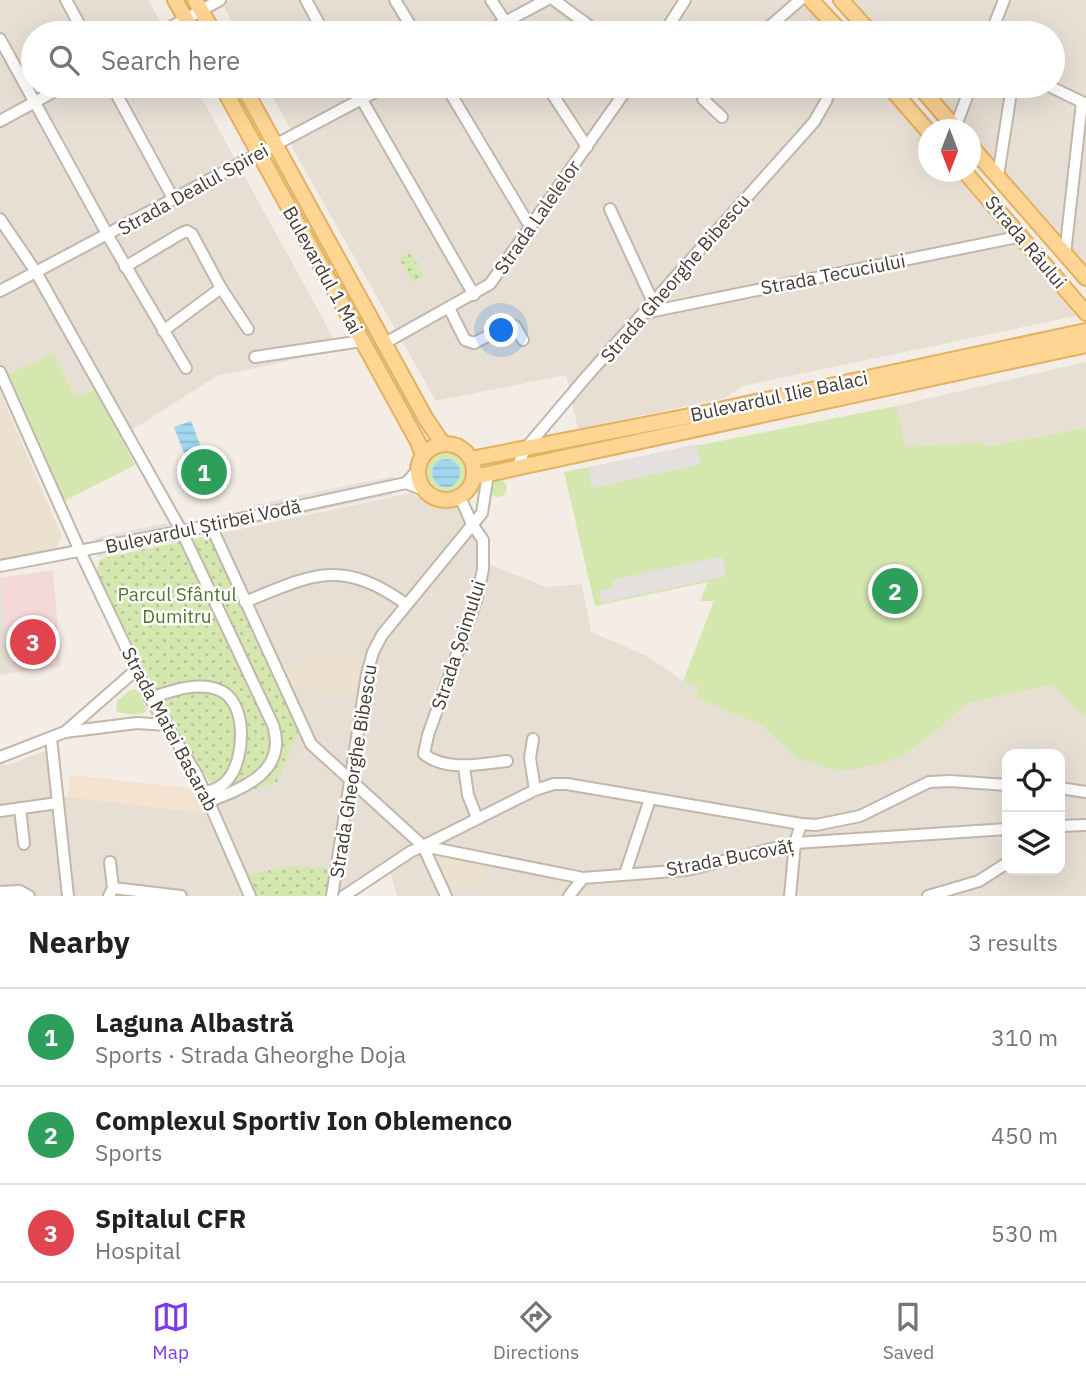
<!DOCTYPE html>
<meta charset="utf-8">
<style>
:root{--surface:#fff;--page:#f6f6f6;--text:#202124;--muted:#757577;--line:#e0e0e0;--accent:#7c3aed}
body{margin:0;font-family:"IBM Plex Sans",sans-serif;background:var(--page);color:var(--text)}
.controls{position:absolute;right:21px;bottom:21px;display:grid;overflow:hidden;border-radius:14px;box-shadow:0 7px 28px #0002}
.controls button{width:63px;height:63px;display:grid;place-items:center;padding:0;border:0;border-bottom:2px solid var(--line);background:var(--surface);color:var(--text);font:35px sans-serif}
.compass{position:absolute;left:918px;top:119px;width:63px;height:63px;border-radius:50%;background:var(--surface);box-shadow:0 7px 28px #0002;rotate:180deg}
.you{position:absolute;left:502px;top:331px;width:24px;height:24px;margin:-18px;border:5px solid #fff;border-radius:50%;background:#1a73e8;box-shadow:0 0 0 10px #1a73e833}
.badge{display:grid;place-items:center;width:46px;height:46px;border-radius:50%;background:var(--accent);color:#fff;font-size:23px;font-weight:700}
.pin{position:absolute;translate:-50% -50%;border:4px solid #fff;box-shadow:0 2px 7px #0006}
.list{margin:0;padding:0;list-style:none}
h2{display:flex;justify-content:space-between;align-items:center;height:91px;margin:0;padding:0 28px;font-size:30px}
h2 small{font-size:23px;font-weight:400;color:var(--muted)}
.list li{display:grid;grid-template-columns:46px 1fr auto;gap:21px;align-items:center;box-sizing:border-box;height:98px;padding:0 28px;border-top:2px solid var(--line)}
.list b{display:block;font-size:26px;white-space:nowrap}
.list p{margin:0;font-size:23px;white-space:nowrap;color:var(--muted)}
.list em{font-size:23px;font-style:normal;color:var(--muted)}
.icon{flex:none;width:38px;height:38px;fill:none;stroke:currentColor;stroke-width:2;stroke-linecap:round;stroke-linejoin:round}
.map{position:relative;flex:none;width:1086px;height:896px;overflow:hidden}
.search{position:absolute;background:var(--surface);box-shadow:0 7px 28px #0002;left:21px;right:21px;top:21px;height:77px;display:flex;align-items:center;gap:18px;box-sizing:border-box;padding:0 24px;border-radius:38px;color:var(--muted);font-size:26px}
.sheet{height:385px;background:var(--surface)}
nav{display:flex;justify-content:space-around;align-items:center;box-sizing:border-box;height:98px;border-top:2px solid var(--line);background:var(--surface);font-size:19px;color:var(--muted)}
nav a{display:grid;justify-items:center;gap:4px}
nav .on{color:var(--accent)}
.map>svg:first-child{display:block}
</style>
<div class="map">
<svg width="1086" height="896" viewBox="0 0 1086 896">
<defs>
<pattern id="park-dots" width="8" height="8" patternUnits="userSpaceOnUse" patternTransform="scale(1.75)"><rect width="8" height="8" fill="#d3e7ae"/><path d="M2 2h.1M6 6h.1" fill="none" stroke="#b6c796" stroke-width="1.8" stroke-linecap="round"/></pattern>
<pattern id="water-rules" width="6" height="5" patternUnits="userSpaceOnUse" patternTransform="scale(1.75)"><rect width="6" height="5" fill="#a1d8f0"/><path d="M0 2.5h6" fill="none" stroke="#8cbace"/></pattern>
</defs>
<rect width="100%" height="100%" fill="#f3ede5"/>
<g fill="#e7dfd3" fill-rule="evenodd">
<polygon points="0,0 148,0 166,33 33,33 33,86 195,86 340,350 217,376 121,437 96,389 75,399 0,378"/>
<polygon points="220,0 801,0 831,33 238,33"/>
<polygon points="849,0 1086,0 1086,270 971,138 970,130 963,129 925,86 1053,86 1053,33 879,33"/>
<polygon points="267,86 878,86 928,142 928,172 955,172 1017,241 1076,316 742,386 725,398 578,429 566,375 436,401 293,149 291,130"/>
<polygon points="1086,362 1086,428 983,447 983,442 906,447 896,406"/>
<path d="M 411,493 L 436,508 L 461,508 L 489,564 L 546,587 L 582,584 L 591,632 L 647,656 L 683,681 L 699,687 L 697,697 L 763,726 L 795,757 L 906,753 L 939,729 L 967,703 L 1052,685 L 1082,715 L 1086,716 L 1086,896 L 397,896 L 390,871 L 352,896 L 336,896 L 338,868 L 288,866 L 242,876 L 248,896 L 0,896 L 0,751 L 5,766 L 45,751 L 52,795 L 205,813 L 201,799 L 239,784 L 298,731 L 208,536 ZM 1007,754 L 1060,754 L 1060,870 L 1007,870 Z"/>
<polygon points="0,571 12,673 0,675"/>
</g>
<polygon fill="#f5e2d0" points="70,775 195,789 206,813 68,797"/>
<g fill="#ece1cf">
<polygon points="0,392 62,536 56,549 0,561"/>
<polygon points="336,648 345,659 366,661 361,694 340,692 323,697 321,684 289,689 278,668 323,657 326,659"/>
<polygon points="436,856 487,866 486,888 447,890 433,860"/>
</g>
<polygon fill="#f4d9d8" points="53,570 61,667 12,673 1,578"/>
<g fill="#d3e7ae" fill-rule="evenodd">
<polygon points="229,86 235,86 266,140 261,143"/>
<polygon points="275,157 417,417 412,419 270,160"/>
<polygon points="53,353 75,398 96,389 135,465 62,502 5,376"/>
<polygon points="896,406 906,447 983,442 984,447 1086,428 1086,716 1082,715 1052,685 967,703 939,729 906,753 887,762 845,771 825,767 795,757 763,726 696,697 699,687 683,681 714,601 700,601 708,582 595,606 564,472"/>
<polygon points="695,422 694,424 528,461 524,456"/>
<path d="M 442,451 C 459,450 477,465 466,484 C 446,519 397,467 442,451 ZM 445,458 L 458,464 L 437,484 L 432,476 L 433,466 Z"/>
<circle cx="498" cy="488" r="9"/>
<path d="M 135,689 L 139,692 L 147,711 C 140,716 123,715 116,711 L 117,701 L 129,691 Z"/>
</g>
<g fill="url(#park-dots)">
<polygon points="410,252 424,276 413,282 399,259"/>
<polygon points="208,536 298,732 277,782 250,791 239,784 216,793 160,699 97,573 99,561 103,558"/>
<polygon points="288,866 337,868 332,896 251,896 242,876"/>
</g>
<g fill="#e3e0de">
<polygon points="859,397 864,402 722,431 719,426"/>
<polygon points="697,444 701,464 592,488 588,468"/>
<polygon points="393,476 397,480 259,509 254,505"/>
<polygon points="389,491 393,495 230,529 224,526"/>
<polygon points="166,523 170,527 96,542 95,538"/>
<polygon points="170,538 174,542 98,557 97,553"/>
<polygon points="722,556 726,576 602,603 599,591 613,588 612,580"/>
</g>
<g fill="url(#water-rules)">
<polygon points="191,421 209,468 192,474 174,427"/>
<circle cx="446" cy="473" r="14"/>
</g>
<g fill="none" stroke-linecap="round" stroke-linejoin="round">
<g stroke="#c1b7ab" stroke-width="14">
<g id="minor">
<polyline points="66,0 84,33"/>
<polyline points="306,0 324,33"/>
<polyline points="395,0 415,33"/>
<polyline points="491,0 513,33"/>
<polyline points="554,0 599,33"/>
<polyline points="160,33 220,0"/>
<polyline points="485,33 546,0"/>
<polyline points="664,33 685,0"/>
<polyline points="762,33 800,0"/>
<polyline points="991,33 1004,0"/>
<polyline points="0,39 111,241 186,368"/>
<polyline points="112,86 174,200"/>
<polyline points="354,86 474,295"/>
<polyline points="446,86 531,228"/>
<polyline points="547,86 587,147"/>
<polyline points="715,86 703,99 722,117"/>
<polyline points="1049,86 1086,104"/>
<polyline points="0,121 64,86"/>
<polyline points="955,128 971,86"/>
<polyline points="998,176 1012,86"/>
<polyline points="610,209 653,302"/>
<path d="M 0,219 L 36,272 L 182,532 L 273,725 C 288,771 244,788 210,801"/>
<polyline points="1065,254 1082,102"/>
<polyline points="125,267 180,234 187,231 192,234 221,288 248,329"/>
<polyline points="0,291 386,86"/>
<polyline points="449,308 465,340 474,343 510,325 515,326 523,340"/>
<polyline points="644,313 1022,236"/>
<polyline points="163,331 221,288"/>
<polyline points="385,343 490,284 629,86"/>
<polyline points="255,357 362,341"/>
<polyline points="0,372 80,551 150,698 197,775 250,896"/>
<polyline points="517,468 525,449 587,376 814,122 826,101 831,86"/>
<polyline points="406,483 418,470"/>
<path d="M 460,497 L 472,524 L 483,540 L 483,569 L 477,598 L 428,735 L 424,754 C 446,772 481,764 507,761"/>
<polyline points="211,526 311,744 423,846 446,896"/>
<polyline points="0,566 193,529 406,483 424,490"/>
<path d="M 245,602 C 313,574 341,558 406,604"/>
<path d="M 150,698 C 171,691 198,681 219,690 C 248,701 245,758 229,778 C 224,785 215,790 206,792"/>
<polyline points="65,732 137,669"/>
<polyline points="51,738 68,896"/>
<polyline points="533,739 530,758 535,790"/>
<polyline points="0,757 65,732 137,723 166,725"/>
<polyline points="464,767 468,795 477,818"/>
<polyline points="1060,788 1086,792"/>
<polyline points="20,808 24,844"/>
<polyline points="0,811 58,803"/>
<polyline points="1060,826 1086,825"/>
<polyline points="423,846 535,790 554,784 567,784 801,824 816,825 860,816 929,782 950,781 1007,785"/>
<polyline points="625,874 650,799"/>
<polyline points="113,888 181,896"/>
<polyline points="0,892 20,891 29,896"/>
<polyline points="109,896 113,888 110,862"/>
<polyline points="332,896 367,674 373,652 382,635 482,513 488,474"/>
<polyline points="344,896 410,852 423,846 583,878 687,870 795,843 1007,829"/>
<polyline points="569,896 583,878"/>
<polyline points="790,896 795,843 801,824"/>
<polyline points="928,896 979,881 1007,863"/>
</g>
</g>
<g stroke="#e4b062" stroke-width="18">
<g id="major">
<polyline points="175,0 194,33"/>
<polyline points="195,0 214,33"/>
<polyline points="811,0 842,33"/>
<polyline points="841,0 871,33"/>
<polyline points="222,86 418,442 423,455"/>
<polyline points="243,86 426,419 443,444"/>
<polyline points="889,86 928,131"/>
<polyline points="919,86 957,130"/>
<polyline points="970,145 1086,278"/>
<polyline points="965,172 1086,313"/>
<circle cx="446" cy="472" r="28"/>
<polyline points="471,459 705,413 1086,331"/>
<polyline points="474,477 1086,345"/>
</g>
</g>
<use href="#minor" stroke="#fff" stroke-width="10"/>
<use href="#major" stroke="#fed593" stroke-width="14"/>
</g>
<g text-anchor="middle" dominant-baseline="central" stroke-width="5" stroke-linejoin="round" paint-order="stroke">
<g font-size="19" fill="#453d35" stroke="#fff">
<text transform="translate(193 189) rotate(-29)">Strada Dealul Spirei</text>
<text transform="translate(537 217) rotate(-55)">Strada Lalelelor</text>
<text transform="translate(1026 242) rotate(50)">Strada Râului</text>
<text transform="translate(323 270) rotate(61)">Bulevardul 1 Mai</text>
<text transform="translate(833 274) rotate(-11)">Strada Tecuciului</text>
<text transform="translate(675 278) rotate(-49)">Strada Gheorghe Bibescu</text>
<text transform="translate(779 396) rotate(-12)">Bulevardul Ilie Balaci</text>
<text transform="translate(203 526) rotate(-12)">Bulevardul Știrbei Vodă</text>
<text transform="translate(458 645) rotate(-72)">Strada Șoimului</text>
<text transform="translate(170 729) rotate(62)">Strada Matei Basarab</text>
<text transform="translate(353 771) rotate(-81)">Strada Gheorghe Bibescu</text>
<text transform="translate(730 857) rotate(-11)">Strada Bucovăț</text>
</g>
<g font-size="19" fill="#4e7728" stroke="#fff">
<text x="177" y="594">Parcul Sfântul<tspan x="177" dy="22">Dumitru</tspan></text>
</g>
</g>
</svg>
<div class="controls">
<button><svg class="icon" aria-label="locate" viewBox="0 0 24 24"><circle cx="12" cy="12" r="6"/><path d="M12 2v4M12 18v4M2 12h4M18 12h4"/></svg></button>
<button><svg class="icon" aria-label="layers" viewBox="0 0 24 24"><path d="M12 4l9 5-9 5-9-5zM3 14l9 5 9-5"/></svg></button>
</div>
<svg class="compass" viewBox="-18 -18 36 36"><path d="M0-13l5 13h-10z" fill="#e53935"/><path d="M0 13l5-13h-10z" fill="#757577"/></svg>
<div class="you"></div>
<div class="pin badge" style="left:204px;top:472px;background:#2e9e5b">1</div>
<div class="pin badge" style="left:895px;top:591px;background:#2e9e5b">2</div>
<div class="pin badge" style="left:33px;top:642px;background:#e0444e">3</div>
<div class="search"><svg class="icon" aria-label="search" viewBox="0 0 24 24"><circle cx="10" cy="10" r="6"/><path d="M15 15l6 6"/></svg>Search here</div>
</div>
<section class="sheet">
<h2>Nearby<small>3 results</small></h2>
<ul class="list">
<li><span class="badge" style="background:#2e9e5b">1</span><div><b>Laguna Albastră</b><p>Sports · Strada Gheorghe Doja</p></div><em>310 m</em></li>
<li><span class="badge" style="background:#2e9e5b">2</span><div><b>Complexul Sportiv Ion Oblemenco</b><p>Sports</p></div><em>450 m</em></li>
<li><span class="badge" style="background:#e0444e">3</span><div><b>Spitalul CFR</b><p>Hospital</p></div><em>530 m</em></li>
</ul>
</section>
<nav>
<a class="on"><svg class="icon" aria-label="map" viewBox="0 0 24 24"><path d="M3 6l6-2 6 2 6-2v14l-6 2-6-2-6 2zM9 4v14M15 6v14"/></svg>Map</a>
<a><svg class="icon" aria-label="directions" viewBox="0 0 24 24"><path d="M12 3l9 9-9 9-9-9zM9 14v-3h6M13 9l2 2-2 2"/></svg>Directions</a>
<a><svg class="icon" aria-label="saved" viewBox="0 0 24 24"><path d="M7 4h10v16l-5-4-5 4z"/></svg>Saved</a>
</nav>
